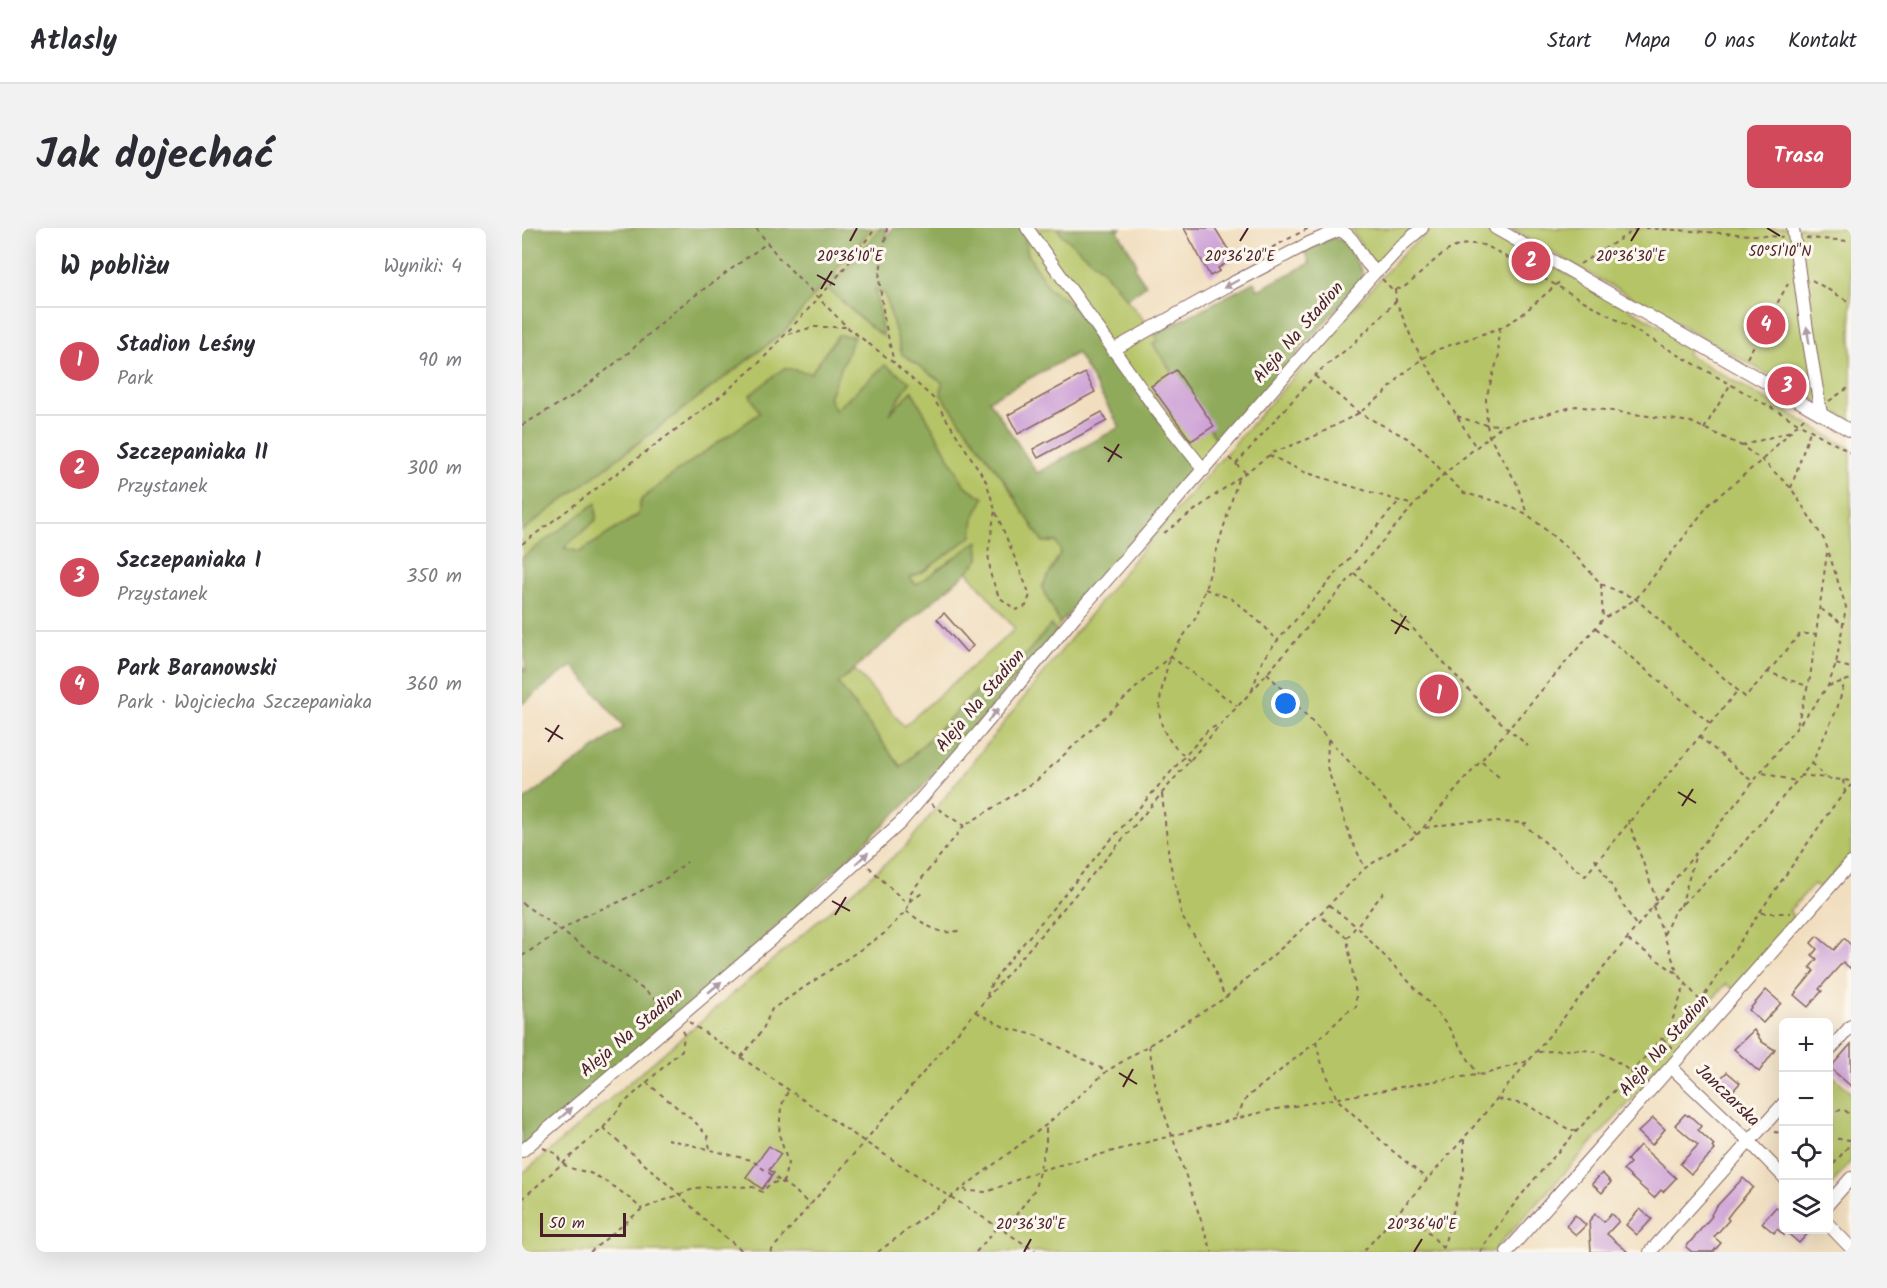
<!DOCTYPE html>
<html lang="pl">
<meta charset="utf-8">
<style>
:root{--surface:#fff;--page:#f2f2f3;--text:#2b2b33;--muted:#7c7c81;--line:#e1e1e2;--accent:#d1495b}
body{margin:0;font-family:Kalam,sans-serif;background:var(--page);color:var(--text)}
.controls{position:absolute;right:18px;bottom:18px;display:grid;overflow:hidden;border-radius:9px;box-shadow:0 6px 24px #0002}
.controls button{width:54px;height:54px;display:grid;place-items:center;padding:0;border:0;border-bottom:2px solid var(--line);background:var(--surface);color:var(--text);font:30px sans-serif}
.scale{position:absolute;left:18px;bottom:15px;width:86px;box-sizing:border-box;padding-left:6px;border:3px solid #4a1f2b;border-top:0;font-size:16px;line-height:21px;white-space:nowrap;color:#4a1f2b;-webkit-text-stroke:4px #fbf7ec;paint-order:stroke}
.you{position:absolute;left:764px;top:476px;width:21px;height:21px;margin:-15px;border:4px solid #fff;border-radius:50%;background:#1a73e8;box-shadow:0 0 0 9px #1a73e833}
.badge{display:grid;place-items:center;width:39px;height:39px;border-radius:50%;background:var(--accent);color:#fff;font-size:20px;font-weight:700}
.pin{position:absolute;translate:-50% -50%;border:3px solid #fff;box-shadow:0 2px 6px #0006}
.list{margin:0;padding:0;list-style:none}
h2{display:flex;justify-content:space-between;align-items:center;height:78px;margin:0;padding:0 24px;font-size:26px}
h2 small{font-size:20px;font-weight:400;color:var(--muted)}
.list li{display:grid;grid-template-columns:39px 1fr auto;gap:18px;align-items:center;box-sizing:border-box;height:108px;padding:0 24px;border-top:2px solid var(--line)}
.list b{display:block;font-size:22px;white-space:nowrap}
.list p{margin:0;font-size:20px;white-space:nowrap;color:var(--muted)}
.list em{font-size:20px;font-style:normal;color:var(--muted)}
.icon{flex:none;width:33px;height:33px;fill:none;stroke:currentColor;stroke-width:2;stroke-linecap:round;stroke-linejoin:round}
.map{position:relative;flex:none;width:1329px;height:1024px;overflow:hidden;border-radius:9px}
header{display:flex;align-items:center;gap:36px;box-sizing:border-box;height:84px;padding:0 30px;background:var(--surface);border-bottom:2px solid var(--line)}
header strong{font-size:28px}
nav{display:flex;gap:33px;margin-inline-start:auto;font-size:21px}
.intro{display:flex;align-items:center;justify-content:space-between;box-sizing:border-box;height:144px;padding:0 36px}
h1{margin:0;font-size:42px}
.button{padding:15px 27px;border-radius:9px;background:var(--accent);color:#fff;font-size:21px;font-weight:700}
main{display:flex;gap:36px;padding:0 36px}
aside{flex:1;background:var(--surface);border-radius:9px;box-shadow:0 6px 24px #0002}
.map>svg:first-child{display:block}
</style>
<header>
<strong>Atlasly</strong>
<nav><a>Start</a><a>Mapa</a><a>O nas</a><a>Kontakt</a></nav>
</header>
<div class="intro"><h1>Jak dojechać</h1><a class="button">Trasa</a></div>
<main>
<aside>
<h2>W pobliżu<small>Wyniki: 4</small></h2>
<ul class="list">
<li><span class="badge">1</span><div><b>Stadion Leśny</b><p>Park</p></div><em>90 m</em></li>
<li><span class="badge">2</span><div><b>Szczepaniaka II</b><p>Przystanek</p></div><em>300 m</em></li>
<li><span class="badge">3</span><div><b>Szczepaniaka I</b><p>Przystanek</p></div><em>350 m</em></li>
<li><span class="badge">4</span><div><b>Park Baranowski</b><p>Park · Wojciecha Szczepaniaka</p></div><em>360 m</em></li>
</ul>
</aside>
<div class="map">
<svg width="1329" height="1024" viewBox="0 0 1329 1024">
<rect width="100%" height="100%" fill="#fbf7ec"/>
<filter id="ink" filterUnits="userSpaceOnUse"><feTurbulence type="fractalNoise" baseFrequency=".0167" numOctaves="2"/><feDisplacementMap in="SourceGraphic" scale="12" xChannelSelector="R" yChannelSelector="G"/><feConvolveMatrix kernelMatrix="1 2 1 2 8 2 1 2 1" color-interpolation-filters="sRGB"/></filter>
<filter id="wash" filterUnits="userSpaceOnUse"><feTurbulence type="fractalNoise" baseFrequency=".008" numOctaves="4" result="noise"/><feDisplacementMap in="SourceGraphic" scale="24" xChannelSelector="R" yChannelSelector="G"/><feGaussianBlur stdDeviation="1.35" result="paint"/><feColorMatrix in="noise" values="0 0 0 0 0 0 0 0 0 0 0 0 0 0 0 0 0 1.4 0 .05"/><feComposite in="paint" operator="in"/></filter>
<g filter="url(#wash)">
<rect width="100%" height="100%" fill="#f1debf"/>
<g fill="#b5c466" stroke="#807248" stroke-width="1.5">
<polygon points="348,0 359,0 333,32 312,53 313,42 334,21"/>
<polygon points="499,0 535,0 540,6 581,42 633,106 635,113 631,116 693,209 702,210 674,242 572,103 543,71 527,61 506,27 502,4"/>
<polygon points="828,0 891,0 858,34 853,35 848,31"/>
<polygon points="911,0 960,0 978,8 1170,116 1165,126 1329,221 1329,627 1299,661 1292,656 1267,683 1273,690 1211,761 1204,756 1187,775 1193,781 970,1024 0,1024 0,946 384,618 625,315 855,54 883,23"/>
<polygon points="987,0 1329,0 1329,193"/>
<polygon points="301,56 321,73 353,60 363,66 380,126 420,154 521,314 534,314 539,324 520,359 538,396 534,404 528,398 494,438 482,436 379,539 315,455 333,442 382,498 493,401 445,343 457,331 456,314 394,357 388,349 402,343 449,308 452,289 462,270 443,258 390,163 364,190 313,182 307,169 331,108 316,107 289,145 228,167 238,185 150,247 119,272 116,287 58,324 41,320 74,292 0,330 0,303 261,105"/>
<polygon points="1306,843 1329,864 1329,933 1307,960"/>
</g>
<g fill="#90aa5b" stroke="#6d6443" stroke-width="1.5" fill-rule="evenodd">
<path d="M 0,0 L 348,0 L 334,21 L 313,42 L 313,52 L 333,32 L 359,0 L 365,0 L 363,14 L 370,0 L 499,0 L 502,4 L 506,27 L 527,61 L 543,71 L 572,103 L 674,242 L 538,396 L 520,359 L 539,324 L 534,314 L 521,314 L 499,280 L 488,260 L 419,167 L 420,154 L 380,126 L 363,66 L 353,61 L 361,108 C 339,93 322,74 301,57 L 261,105 L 0,303 ZM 555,125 L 598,199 L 515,245 L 467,172 Z"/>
<polygon points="535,0 599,0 596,3 614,34 613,41 624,57 605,71 581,42 539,6"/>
<polygon points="810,10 821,13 840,43 841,50 702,210 698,211 693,209 631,116 635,113 633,106 732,54 736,62 788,35 782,23"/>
<polygon points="316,107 332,109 307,169 313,182 363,137 388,154 367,186 390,163 443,258 462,270 452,289 450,308 402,343 388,349 394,357 456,313 457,331 445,344 316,455 379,539 482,436 494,438 529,397 534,404 397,563 232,720 0,920 0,571 2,572 102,499 51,438 34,449 0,476 0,438 4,444 0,403 0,330 74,275 74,292 42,320 58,324 116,287 119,272 150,247 238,185 228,167 262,140 289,145"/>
</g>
<g id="blocks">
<g fill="#cea2d7">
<polygon points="662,0 693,0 712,31 696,40 698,43 688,48"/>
<polygon points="654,142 692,198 669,213 629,158"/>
<polygon points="563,145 573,164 496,206 486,187"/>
<polygon points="580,184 585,193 516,230 511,221"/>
<polygon points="422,385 451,418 444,424 415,391"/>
<polygon points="1295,708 1312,722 1322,710 1329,717 1329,741 1321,734 1297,761 1300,763 1286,779 1272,767 1292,743 1288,739 1295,731 1290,727 1295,721 1289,715"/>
<polygon points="1244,762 1259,775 1241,795 1227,782"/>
<polygon points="1232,802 1240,814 1253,822 1237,844 1212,821"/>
<polygon points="1329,816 1329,858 1308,840"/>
<polygon points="1205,844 1218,855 1205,869 1192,857"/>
<polygon points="1163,886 1166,888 1167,887 1179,898 1176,902 1192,917 1190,919 1193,922 1169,946 1158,936 1176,917 1153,897"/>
<polygon points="1131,890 1143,901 1130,917 1116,904"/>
<polygon points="1118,917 1154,950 1141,964 1139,962 1132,970 1101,942 1108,935 1105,932"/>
<polygon points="247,918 259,926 247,942 252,945 240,961 224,949"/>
<polygon points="1080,945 1089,954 1080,965 1070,956"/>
<polygon points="1221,950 1231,959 1211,982 1205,990 1207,992 1192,1009 1199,1015 1191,1024 1170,1024 1164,1019 1190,988 1189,987 1193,980"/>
<polygon points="1254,979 1262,986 1262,1007 1255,1001 1252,1005 1240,995"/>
<polygon points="1118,981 1130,991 1115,1007 1104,997"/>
<polygon points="1073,986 1082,994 1089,986 1097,993 1085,1006 1106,1024 1069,1024 1067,993"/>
<polygon points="1053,987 1064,997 1054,1007 1044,998"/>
<polygon points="1262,1002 1289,1002 1277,1015"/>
</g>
</g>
</g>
<g filter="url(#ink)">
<use href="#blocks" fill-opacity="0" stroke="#84625f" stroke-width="1.5"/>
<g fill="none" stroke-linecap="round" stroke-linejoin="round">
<g stroke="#84625f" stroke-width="14">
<g id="minor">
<polyline points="505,0 635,183 682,242"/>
<polyline points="973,0 1329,203"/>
<polyline points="1271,0 1285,102 1299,186"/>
<path d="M 591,122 L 705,58 L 787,15 L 817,2 C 835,8 838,34 854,43"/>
<polyline points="1306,824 1329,798"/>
<polyline points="1149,839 1227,913 1262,949"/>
<polyline points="0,923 268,695 378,595 458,503 554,387 854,43 858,41 879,18 900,0"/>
<polyline points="1306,976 1329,950"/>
<polyline points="1306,996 1329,1020"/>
<polyline points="985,1024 1329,635"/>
<polyline points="1128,1024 1262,875"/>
</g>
</g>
<g stroke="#84625f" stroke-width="2" stroke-dasharray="4.5 4.5" stroke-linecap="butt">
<polyline points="234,0 257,30 325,99 372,135 411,170 464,253 473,282 508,367 504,378 494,382 477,369 469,348 466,325 473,282"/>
<polyline points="365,0 357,50 362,90 372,135"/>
<polyline points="1123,0 1261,9"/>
<polyline points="1284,10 1329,13"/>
<polyline points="734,28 787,0"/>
<polyline points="1058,36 1116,0"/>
<path d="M 860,51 L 869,60 L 879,61 C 908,43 923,7 965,18 L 1329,225"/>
<polyline points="1290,52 1329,75"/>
<polyline points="873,61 874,73 892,116 953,218"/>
<polyline points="978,100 976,112 977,127 964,170 965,197 967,208 994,254 1005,286"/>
<polyline points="266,106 292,99 325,99"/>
<polyline points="1225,130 1267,54"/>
<polyline points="793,148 837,185 885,210 907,228 922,246 942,265 977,274 1005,286 1052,326 1079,356 1114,371 1223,469 1246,444 1285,458"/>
<polyline points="1307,173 1329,158"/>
<polyline points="935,188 958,196 979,197"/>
<polyline points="0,197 54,166 106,125 156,80 245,15"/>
<polyline points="1182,201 1208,157"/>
<polyline points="1220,218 1269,203"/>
<polyline points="747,227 782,244 891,277"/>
<polyline points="707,230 723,244"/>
<polyline points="714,236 796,144 830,117 874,73"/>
<polyline points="1269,260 1288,203"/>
<polyline points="642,305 750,225 791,209 837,185 862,166 880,147 900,131 914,122 978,100 997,89 1040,52"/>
<polyline points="0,316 200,167 238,134 312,53 354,0"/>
<polyline points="832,345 886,395 966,483 1006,518"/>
<polyline points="1079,356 1081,391"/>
<polyline points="683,361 710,371 741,397 755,412"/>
<polyline points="1299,381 1321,396"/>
<polyline points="1074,400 1189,496"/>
<polyline points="1314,436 1329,440"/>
<polyline points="1246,444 1278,406 1294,406"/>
<polyline points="745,445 895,607"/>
<polyline points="1306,458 1329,451"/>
<polyline points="730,462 741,431 756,412 878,272"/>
<polyline points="1275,497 1288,450 1305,325"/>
<polyline points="1177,508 1232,555"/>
<polyline points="806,512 805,539 829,611 843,640"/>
<path d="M 668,533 C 626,499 636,476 648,428 L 715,478"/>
<polyline points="960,534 979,551"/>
<polyline points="1290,535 1303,549"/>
<polyline points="1241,545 1273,553"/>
<polyline points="1278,547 1329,553"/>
<polyline points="1321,552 1323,564"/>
<polyline points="640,566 647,630 660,689 689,733 703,770"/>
<polyline points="409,576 442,598"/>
<polyline points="1106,592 1135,674"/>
<polyline points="1000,595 1063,648 1216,462"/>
<polyline points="903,600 945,593 1005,595"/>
<polyline points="1073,631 1115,699"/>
<polyline points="347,639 386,677"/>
<polyline points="388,673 402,664"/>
<polyline points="0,675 150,782"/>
<polyline points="807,677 834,698 911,779 927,800 956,847"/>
<polyline points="1131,678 1156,746"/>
<polyline points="1159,678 1173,629"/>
<path d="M 384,683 C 402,695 417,710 439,702"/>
<polyline points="1239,685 1269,685"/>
<polyline points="1142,706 1152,684 1211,627 1290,535 1315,481 1323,453"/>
<polyline points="825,710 862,664"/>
<polyline points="1106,712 1156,746 1184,780"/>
<polyline points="0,728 62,688 97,674 146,649 165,634"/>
<polyline points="465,768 467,760 480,741 578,624 686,502 698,496"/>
<polyline points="1178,774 1233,691 1310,580 1329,557"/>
<polyline points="454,784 484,800 513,807 585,843"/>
<polyline points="167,794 343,914 515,1024"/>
<polyline points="794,814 798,831 815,871 867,920 905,951"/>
<polyline points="627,817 634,861 690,1024"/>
<polyline points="1150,820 1140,810 1146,804 1163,757"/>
<path d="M 1016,824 C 1068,820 1079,817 1120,854"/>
<polyline points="219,829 240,803 250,781 363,705 384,683 388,673 389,664 442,598 514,553 648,428 675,388 717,248"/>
<polyline points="124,854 174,895 186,909 188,922"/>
<polyline points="976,871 1005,877 1048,902 1058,902"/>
<polyline points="1306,886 1321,881 1329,887"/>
<polyline points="714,889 725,869 794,814 825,784 834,779 834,766 825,710 797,687"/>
<polyline points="81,900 158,967 188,997 222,1024"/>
<polyline points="1252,904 1262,905"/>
<polyline points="1306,904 1310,910 1306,934"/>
<polyline points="1306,910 1329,912"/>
<polyline points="145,911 229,932 258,953"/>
<path d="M 21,920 L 35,926 C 40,943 59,941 70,946 C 88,954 105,968 120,981"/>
<polyline points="1306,943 1329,915"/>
<polyline points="261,955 266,935 257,906 259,879 266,863"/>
<polyline points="442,961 445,963 465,964 519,942 744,883 924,851 963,846 1006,833"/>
<polyline points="0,971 81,900 101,876 160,822 162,808 161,800"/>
<polyline points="875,986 904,1001 924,1024"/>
<polyline points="483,1002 513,961 524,915 524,897"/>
<polyline points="921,1021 942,943 942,910"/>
<polyline points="68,1024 120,981 174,960 200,958 231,959 240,964 248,956 258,953 273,963 288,977"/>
<polyline points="248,1024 699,496 729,464 892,277 922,246 980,198 1054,178 1169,194 1220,218 1240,232 1269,260 1303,313 1324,379 1314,436 1306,458 1284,488 1014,824 942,910 841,1024"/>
<polyline points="356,1024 524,897 585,843 703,770 802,682 843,640 895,607 1081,391 1114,371 1188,275 1240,232 1283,189"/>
<polyline points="454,1024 476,999"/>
<path d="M 958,1024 C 1009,945 1079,880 1140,810"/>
</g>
<use href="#minor" stroke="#fff" stroke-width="12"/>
</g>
<defs><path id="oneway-solid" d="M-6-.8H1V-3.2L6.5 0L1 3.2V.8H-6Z" transform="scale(1.5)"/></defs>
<g fill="#ae9aa0">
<use href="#oneway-solid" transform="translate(709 56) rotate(152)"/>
<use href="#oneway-solid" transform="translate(1286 107) rotate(-99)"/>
<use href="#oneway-solid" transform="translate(471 487) rotate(-50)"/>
<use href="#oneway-solid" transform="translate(340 630) rotate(-42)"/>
<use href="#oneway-solid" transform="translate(193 759) rotate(-40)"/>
<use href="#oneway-solid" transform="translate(44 885) rotate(-41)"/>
</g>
</g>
<path fill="none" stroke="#4a1f2b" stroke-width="2" d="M 1245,0 L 1258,8M 328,13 L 335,0M 718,13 L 726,0M 1109,13 L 1117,0M 295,47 L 313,57M 299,61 L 310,43M 582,219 L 600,230M 586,234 L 597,216M 869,392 L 887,402M 873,406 L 884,388M 23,500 L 41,511M 26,514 L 37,497M 1156,564 L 1174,575M 1160,578 L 1171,561M 310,673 L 328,683M 313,687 L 324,669M 597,845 L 615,856M 601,859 L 611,841M 502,1024 L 509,1011M 892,1024 L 900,1011"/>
<g text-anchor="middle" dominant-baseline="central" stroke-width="6" stroke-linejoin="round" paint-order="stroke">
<g font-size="18" fill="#4a1f2b" stroke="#fbf7ec">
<text transform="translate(777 105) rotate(-49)">Aleja Na Stadion</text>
<text transform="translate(459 473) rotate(-50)">Aleja Na Stadion</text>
<text transform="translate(110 805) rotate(-40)">Aleja Na Stadion</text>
<text transform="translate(1143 818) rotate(-49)">Aleja Na Stadion</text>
<text transform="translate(1205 868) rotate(44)">Janczarska</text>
</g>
</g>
<g font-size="15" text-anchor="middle" fill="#4a1f2b" stroke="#fbf7ec" stroke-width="6" stroke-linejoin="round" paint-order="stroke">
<text x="1258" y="28">50°51'10"N</text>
<text x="328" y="33">20°36'10"E</text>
<text x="1109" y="33">20°36'30"E</text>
<text x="718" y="33">20°36'20"E</text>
<text x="509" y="1001">20°36'30"E</text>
<text x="900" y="1001">20°36'40"E</text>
</g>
</svg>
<div class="controls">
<button>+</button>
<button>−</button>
<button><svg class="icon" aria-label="locate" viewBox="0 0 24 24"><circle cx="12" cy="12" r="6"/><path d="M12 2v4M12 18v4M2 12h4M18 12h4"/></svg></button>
<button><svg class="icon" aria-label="layers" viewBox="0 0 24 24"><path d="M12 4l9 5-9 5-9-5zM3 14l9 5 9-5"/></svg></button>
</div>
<div class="scale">50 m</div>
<div class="you"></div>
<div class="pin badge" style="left:917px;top:466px">1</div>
<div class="pin badge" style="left:1009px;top:33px">2</div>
<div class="pin badge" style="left:1265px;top:158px">3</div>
<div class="pin badge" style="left:1244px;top:97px">4</div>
</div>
</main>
